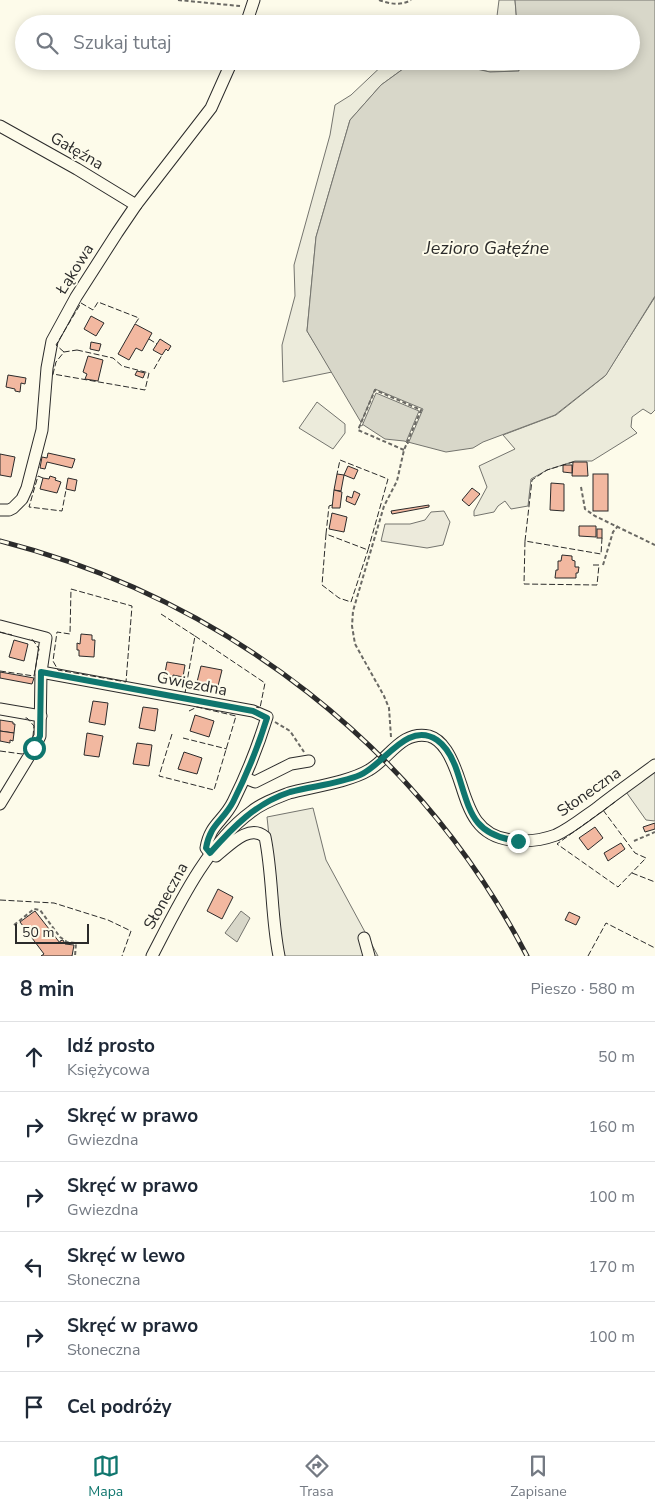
<!DOCTYPE html>
<html lang="pl">
<meta charset="utf-8">
<style>
:root{--surface:#fff;--page:#f6f6f7;--text:#1f2937;--muted:#747a83;--line:#e0e1e3;--accent:#0f766e}
body{margin:0;font-family:"Nunito Sans",sans-serif;background:var(--page);color:var(--text)}
.scale{position:absolute;left:15px;bottom:12px;width:74px;box-sizing:border-box;padding-left:5px;border:2px solid #2b2b2b;border-top:0;font-size:14px;line-height:18px;white-space:nowrap;color:#2b2b2b;-webkit-text-stroke:4px #fdfbea;paint-order:stroke}
.stop{position:absolute;width:15px;height:15px;margin:-11px;border:4px solid #0f766e;border-radius:50%;background:#fff}
.stop.end{background:#0f766e;border-color:#fff;box-shadow:0 1px 5px #0008}
.list{margin:0;padding:0;list-style:none}
h2{display:flex;justify-content:space-between;align-items:center;height:65px;margin:0;padding:0 20px;font-size:21px}
h2 small{font-size:16px;font-weight:400;color:var(--muted)}
.list li{display:grid;grid-template-columns:32px 1fr auto;gap:15px;align-items:center;box-sizing:border-box;height:70px;padding:0 20px;border-top:1px solid var(--line)}
.list b{display:block;font-size:19px;white-space:nowrap}
.list p{margin:0;font-size:16px;white-space:nowrap;color:var(--muted)}
.list em{font-size:16px;font-style:normal;color:var(--muted)}
.icon{flex:none;width:28px;height:28px;fill:none;stroke:currentColor;stroke-width:2;stroke-linecap:round;stroke-linejoin:round}
.map{position:relative;flex:none;width:655px;height:956px;overflow:hidden}
.search{position:absolute;background:var(--surface);box-shadow:0 2px 12px #0003;left:15px;right:15px;top:15px;height:55px;display:flex;align-items:center;gap:12px;box-sizing:border-box;padding:0 18px;border-radius:28px;color:var(--muted);font-size:19px}
.sheet{height:485px;background:var(--surface)}
nav{display:flex;justify-content:space-around;align-items:center;box-sizing:border-box;height:70px;border-top:1px solid var(--line);background:var(--surface);font-size:14px;color:var(--muted)}
nav a{display:grid;justify-items:center;gap:2px}
nav .on{color:var(--accent)}
.map>svg:first-child{display:block}
</style>
<div class="map">
<svg width="655" height="956" viewBox="0 0 655 956">
<rect width="100%" height="100%" fill="#fdfbea"/>
<g fill="#ecebdb" stroke="#74746e">
<polygon points="499,0 515,0 517,24 496,24"/>
<polygon points="387,61 414,61 381,85 350,120 316,237 307,331 332,372 283,382 282,345 295,296 294,265 330,135 335,105 351,95"/>
<polygon points="440,61 519,61 519,71 490,72"/>
<polygon points="655,297 655,410 651,414 643,409 632,417 631,427 637,433 592,461 575,461 547,470 531,479 528,506 511,509 505,501 498,506 494,512 474,516 474,511 487,487 479,466 515,449 503,435 556,415 605,376"/>
<polygon points="317,402 345,424 345,433 333,449 299,428"/>
<polygon points="655,766 655,821 646,820 624,789"/>
<polygon points="313,808 326,860 378,956 283,956 279,931 267,817"/>
</g>
<polygon fill="#eceadb" stroke="#74746e" points="444,511 450,522 443,545 427,548 381,541 385,524 410,524 425,520 431,512"/>
<g fill="#d8d7c9" stroke="#74746e">
<polygon points="515,0 655,0 655,296 606,375 555,415 483,442 473,448 446,452 404,441 385,439 362,424 307,331 316,237 350,120 381,85 414,61 440,61 490,72 519,71 519,61 631,61 631,24 517,24"/>
<polygon points="241,911 250,918 237,942 225,933"/>
</g>
<polygon fill="#fdfbea" stroke="#74746e" points="375,389 423,409 408,444 406,442 419,411 376,393 362,426 360,425"/>
<g fill="#f2b8a0" stroke="#2b2b2b">
<polygon points="91,316 104,323 96,336 84,329"/>
<polygon points="135,324 152,333 142,351 136,348 129,360 118,354"/>
<polygon points="160,339 171,346 168,351 166,349 162,355 153,350"/>
<polygon points="91,342 101,344 99,351 90,349"/>
<polygon points="88,356 103,360 98,381 85,379 87,374 83,372"/>
<polygon points="137,371 145,373 143,378 135,375"/>
<polygon points="8,375 26,378 25,384 21,383 20,392 15,391 15,389 6,387"/>
<polygon points="48,453 75,459 72,468 47,462 45,469 40,468 42,457 47,458"/>
<polygon points="0,454 15,457 11,477 0,475"/>
<polygon points="573,462 587,462 588,476 572,476"/>
<polygon points="563,465 572,465 572,473 563,472"/>
<polygon points="348,466 358,470 354,479 344,475"/>
<polygon points="337,474 344,475 341,491 334,490"/>
<rect x="593" y="474" width="15" height="37"/>
<polygon points="50,476 56,478 55,480 61,482 57,493 40,489 43,478 49,479"/>
<polygon points="68,478 77,480 75,491 66,489"/>
<polygon points="551,483 564,484 564,511 550,510"/>
<polygon points="472,488 480,494 469,506 462,500"/>
<polygon points="334,490 342,492 340,508 332,508"/>
<polygon points="354,491 360,494 355,505 346,501 347,496 352,498"/>
<polygon points="429,505 429,507 392,514 391,511"/>
<polygon points="332,513 347,517 344,532 329,529"/>
<polygon points="579,526 596,526 596,537 579,536"/>
<rect x="597" y="529" width="5" height="9"/>
<polygon points="562,555 572,556 572,560 575,561 575,567 579,567 578,573 576,573 576,578 555,578 556,570 558,570 558,561 561,561"/>
<polygon points="81,634 92,635 92,640 95,640 94,657 79,656 79,650 77,650 77,643 80,644"/>
<polygon points="14,640 28,644 24,661 9,657"/>
<polygon points="167,662 185,665 183,677 173,675 172,680 164,678"/>
<polygon points="201,666 222,670 218,686 197,682"/>
<polygon points="0,672 34,678 32,684 0,678"/>
<polygon points="93,701 108,703 105,725 89,722"/>
<polygon points="143,707 158,709 155,731 139,728"/>
<polygon points="195,715 214,721 209,737 190,731"/>
<polygon points="0,720 13,722 13,724 15,724 14,733 0,731"/>
<polygon points="0,731 14,733 13,741 10,740 10,743 0,741"/>
<polygon points="87,733 103,736 99,757 84,755"/>
<polygon points="137,743 152,745 149,766 133,764"/>
<polygon points="184,752 202,758 197,774 178,769"/>
<polygon points="655,823 655,829 645,832 643,827"/>
<polygon points="595,827 603,838 588,850 579,838"/>
<polygon points="621,843 625,849 608,861 604,853"/>
<polygon points="218,889 233,897 222,919 207,911"/>
<polygon points="35,911 60,943 60,941 63,940 65,944 74,945 72,956 41,956 44,954 20,922"/>
<polygon points="569,912 580,917 576,925 565,920"/>
</g>
<g fill="none" stroke-linecap="round" stroke-linejoin="round">
<g stroke="#2b2b2b" stroke-width="13">
<g id="minor">
<polyline points="246,24 254,0"/>
<polyline points="0,126 77,169 136,205"/>
<polyline points="0,510 9,510 13,508 22,499 27,488 42,430 47,368 52,341 76,297 117,233 136,205 211,108 232,61"/>
<polyline points="0,626 46,638 41,672 40,736 34,748 0,804"/>
<path d="M 41,672 L 253,711 L 267,717 C 258,746 247,774 233,802 C 223,822 210,824 206,848 L 210,853"/>
<polyline points="0,709 41,716"/>
<polyline points="245,778 255,782 291,764 309,761"/>
<path d="M 210,853 L 216,856 C 229,846 249,823 265,837 C 273,876 271,917 279,956"/>
<polyline points="364,938 369,956"/>
<path d="M 152,956 C 177,908 207,844 251,812 C 262,803 276,798 289,793 C 312,787 349,782 369,770 C 389,759 401,730 429,736 C 436,738 442,744 446,750 C 468,782 461,834 511,840 C 525,842 542,840 556,835 C 571,828 584,817 597,808 C 616,793 636,779 655,765"/>
</g>
</g>
<g stroke="#6a6964" stroke-width="2" stroke-dasharray="4 2.5" stroke-linecap="butt">
<polyline points="178,0 240,6"/>
<path d="M 379,0 C 390,4 401,6 411,0"/>
<polyline points="581,487 585,509 595,516 655,545"/>
<polyline points="603,565 613,532 618,526"/>
<polyline points="275,722 290,731 304,752"/>
<polyline points="391,737 389,708 384,696 355,644 352,626 353,611 384,506 397,481 404,450 421,410 375,390 358,430 404,450"/>
<polyline points="634,841 655,832"/>
<polyline points="14,925 34,909 40,910 60,937 67,942 76,943 75,956"/>
</g>
<use href="#minor" stroke="#fdfbea" stroke-width="11"/>
<g stroke="#2b2b2b" stroke-width="5">
<path id="rail" d="M 0,541 C 226,599 419,748 527,956"/>
</g>
<use href="#rail" stroke="#fdfbea" stroke-width="3" stroke-dasharray="9" stroke-linecap="butt"/>
<g stroke="#2b2b2b" stroke-width="1" stroke-dasharray="6 2.5" stroke-linecap="butt">
<polyline points="149,339 157,344"/>
<polygon points="77,350 113,358 122,366 149,373 145,390 53,374 56,362 64,352"/>
<polyline points="64,352 56,345 81,303 93,310 98,302 139,318 135,324"/>
<polyline points="154,369 162,355"/>
<polyline points="43,478 38,476 29,507 62,511 66,490"/>
<polyline points="332,505 329,506 326,534 368,550 388,479 340,460 337,474"/>
<polyline points="326,534 322,585 339,598 351,602 368,550"/>
<polyline points="525,541 532,480 547,470 573,462"/>
<polyline points="593,565 599,565 597,585 524,584 525,541 601,554 602,538"/>
<polygon points="71,589 132,606 126,682 58,670 53,661 57,632 70,634"/>
<polyline points="161,614 195,636 185,693"/>
<polyline points="0,632 12,635"/>
<polyline points="195,636 265,683 260,708 256,707"/>
<polyline points="0,671 34,676 39,649 33,640 29,639"/>
<polyline points="172,734 159,776 214,790 236,716 197,707 189,711"/>
<polyline points="183,738 227,749"/>
<polyline points="0,751 22,754 33,736 34,726 27,718 25,718"/>
<polyline points="603,810 635,853 646,858 618,887 557,844 615,802"/>
<polyline points="632,873 655,882"/>
<polyline points="0,900 54,903 108,920 131,931 122,956"/>
<polyline points="588,956 606,923 655,948"/>
</g>
</g>
<g fill="none" stroke-linecap="round" stroke-linejoin="round">
<path stroke="#0f766e" stroke-width="6" d="M 34,748 L 40,736 L 41,672 L 253,711 L 267,718 C 258,747 247,774 233,802 C 223,821 210,824 206,848 L 210,853 C 233,827 256,803 290,792 C 313,786 338,784 360,775 C 384,765 407,720 437,740 C 447,747 453,759 457,771 C 470,810 471,835 518,841"/>
</g>
<g text-anchor="middle" dominant-baseline="central" stroke-width="4" stroke-linejoin="round" paint-order="stroke">
<g font-size="16" fill="#2b2b2b" stroke="#fdfbea">
<text transform="translate(77 151) rotate(30)">Gałęźna</text>
<text transform="translate(75 269) rotate(-58)">Łąkowa</text>
<text transform="translate(192 684) rotate(11)">Gwiezdna</text>
<text transform="translate(589 792) rotate(-35)">Słoneczna</text>
<text transform="translate(166 896) rotate(-61)">Słoneczna</text>
</g>
<g font-size="18" font-style="italic" fill="#2b2b2b" stroke="#fdfbea">
<text x="487" y="248">Jezioro Gałęźne</text>
</g>
</g>
</svg>
<div class="scale">50 m</div>
<div class="stop" style="left:34px;top:748px"></div>
<div class="stop end" style="left:518px;top:841px"></div>
<div class="search"><svg class="icon" aria-label="search" viewBox="0 0 24 24"><circle cx="10" cy="10" r="6"/><path d="M15 15l6 6"/></svg>Szukaj tutaj</div>
</div>
<section class="sheet">
<h2>8 min<small>Pieszo · 580 m</small></h2>
<ul class="list">
<li><svg class="icon" aria-label="ahead" viewBox="0 0 24 24"><path d="M12 20V5M6 11l6-6 6 6"/></svg><div><b>Idź prosto</b><p>Księżycowa</p></div><em>50 m</em></li>
<li><svg class="icon" aria-label="right" viewBox="0 0 24 24"><path d="M7 20v-9h11M14 6l5 5-5 5"/></svg><div><b>Skręć w prawo</b><p>Gwiezdna</p></div><em>160 m</em></li>
<li><svg class="icon" aria-label="right" viewBox="0 0 24 24"><path d="M7 20v-9h11M14 6l5 5-5 5"/></svg><div><b>Skręć w prawo</b><p>Gwiezdna</p></div><em>100 m</em></li>
<li><svg class="icon" aria-label="left" viewBox="0 0 24 24"><path d="M17 20v-9H6M10 6l-5 5 5 5"/></svg><div><b>Skręć w lewo</b><p>Słoneczna</p></div><em>170 m</em></li>
<li><svg class="icon" aria-label="right" viewBox="0 0 24 24"><path d="M7 20v-9h11M14 6l5 5-5 5"/></svg><div><b>Skręć w prawo</b><p>Słoneczna</p></div><em>100 m</em></li>
<li><svg class="icon" aria-label="arrive" viewBox="0 0 24 24"><path d="M6 21V4h12l-3 4 3 4H6"/></svg><div><b>Cel podróży</b></div></li>
</ul>
</section>
<nav>
<a class="on"><svg class="icon" aria-label="map" viewBox="0 0 24 24"><path d="M3 6l6-2 6 2 6-2v14l-6 2-6-2-6 2zM9 4v14M15 6v14"/></svg>Mapa</a>
<a><svg class="icon" aria-label="directions" viewBox="0 0 24 24"><path d="M12 3l9 9-9 9-9-9zM9 14v-3h6M13 9l2 2-2 2"/></svg>Trasa</a>
<a><svg class="icon" aria-label="saved" viewBox="0 0 24 24"><path d="M7 4h10v16l-5-4-5 4z"/></svg>Zapisane</a>
</nav>
